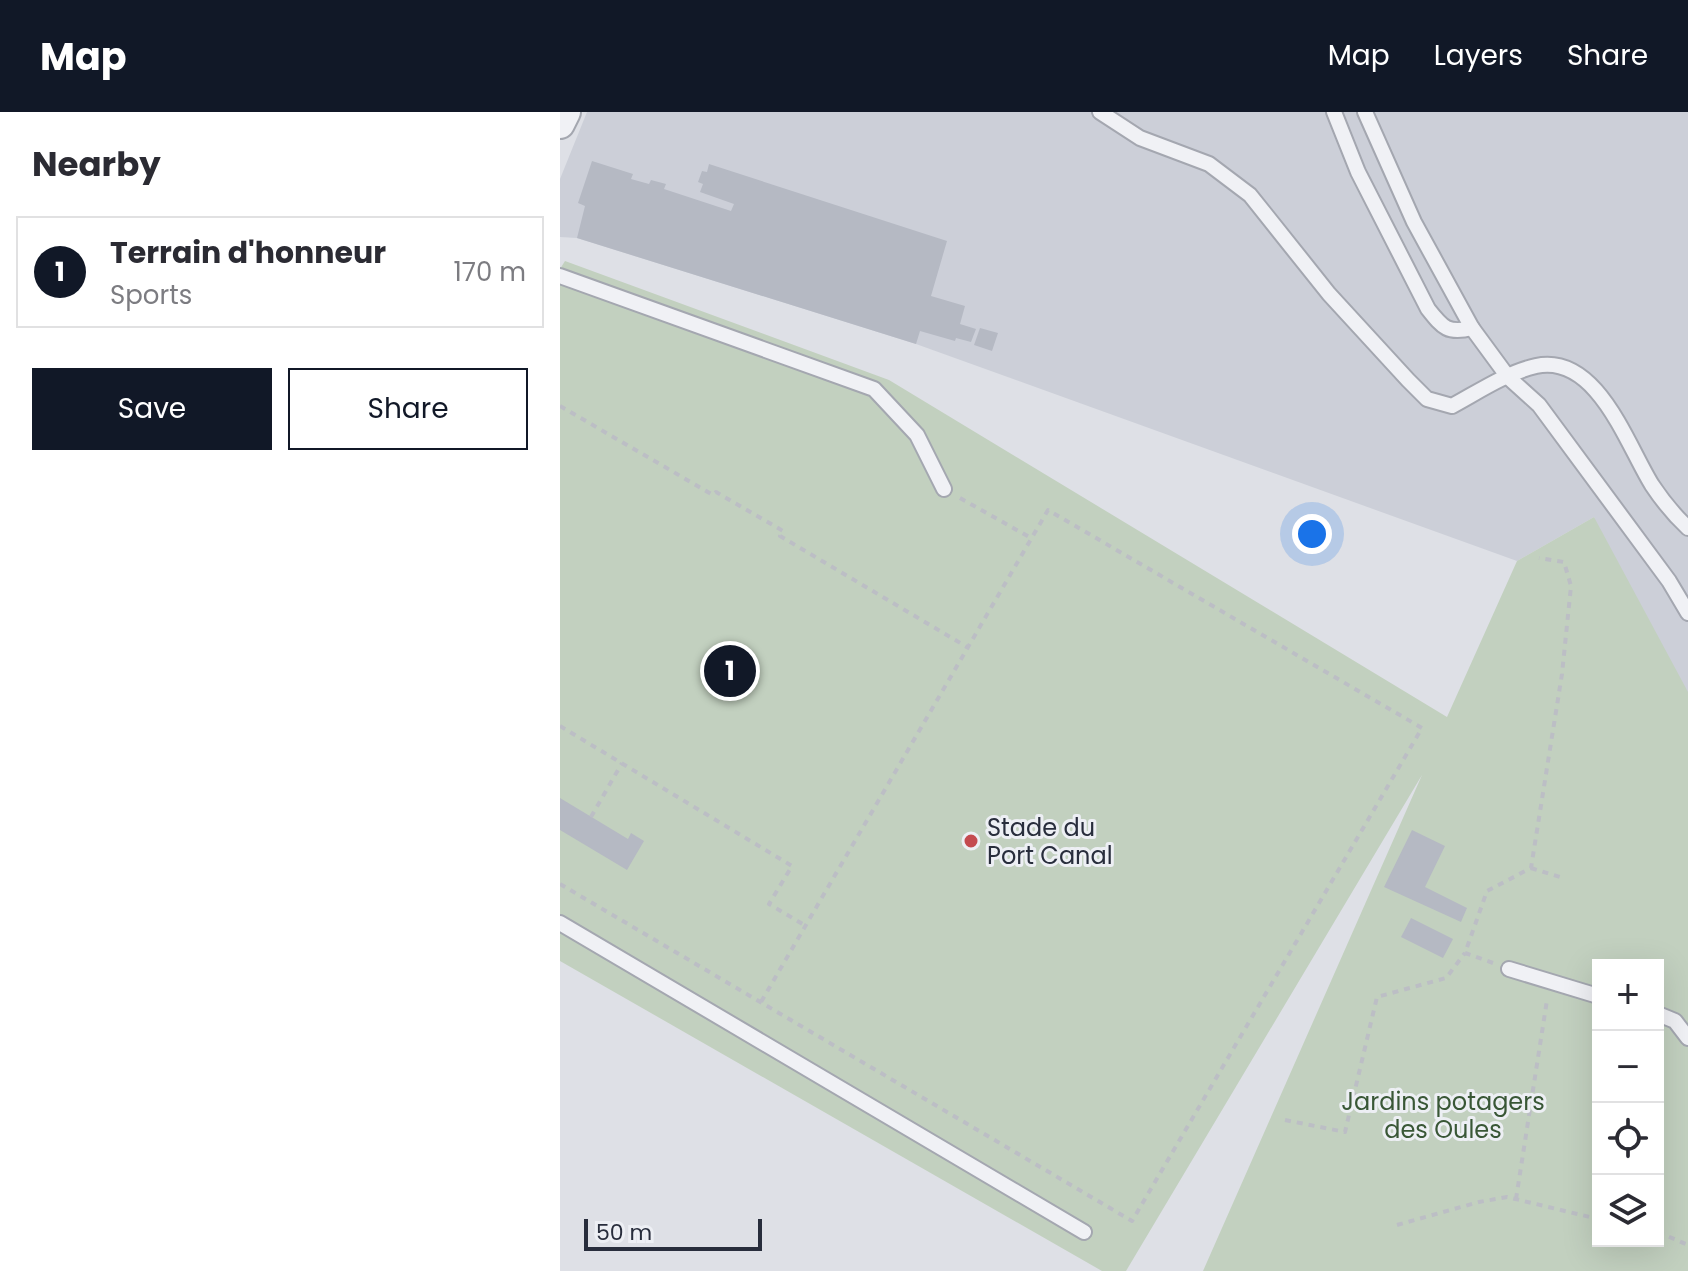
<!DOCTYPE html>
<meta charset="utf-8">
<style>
:root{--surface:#fff;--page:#f7f7f7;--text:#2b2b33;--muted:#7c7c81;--line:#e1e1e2;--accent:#111827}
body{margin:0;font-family:Poppins,sans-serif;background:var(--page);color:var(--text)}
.controls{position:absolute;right:24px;bottom:24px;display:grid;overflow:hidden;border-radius:0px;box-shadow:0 8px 32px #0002}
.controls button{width:72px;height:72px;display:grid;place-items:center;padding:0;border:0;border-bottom:2px solid var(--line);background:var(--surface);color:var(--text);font:40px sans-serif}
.scale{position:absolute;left:24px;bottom:20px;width:178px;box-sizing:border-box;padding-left:8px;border:4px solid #282d3c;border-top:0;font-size:22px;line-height:28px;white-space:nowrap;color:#282d3c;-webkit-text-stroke:6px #edeff4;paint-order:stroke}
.you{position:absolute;left:752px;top:422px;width:28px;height:28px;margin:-20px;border:6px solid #fff;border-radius:50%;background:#1a73e8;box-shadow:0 0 0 12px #1a73e833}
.badge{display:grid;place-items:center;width:52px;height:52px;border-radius:50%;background:var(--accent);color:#fff;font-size:26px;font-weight:700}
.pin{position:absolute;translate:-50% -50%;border:4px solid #fff;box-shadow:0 2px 8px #0006}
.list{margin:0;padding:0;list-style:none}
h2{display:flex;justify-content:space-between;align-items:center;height:104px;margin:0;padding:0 32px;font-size:34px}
h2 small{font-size:26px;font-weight:400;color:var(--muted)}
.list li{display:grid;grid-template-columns:52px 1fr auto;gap:24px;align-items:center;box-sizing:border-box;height:112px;margin:0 16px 16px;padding:0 16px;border:2px solid var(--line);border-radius:0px}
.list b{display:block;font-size:30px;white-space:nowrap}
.list p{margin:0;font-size:26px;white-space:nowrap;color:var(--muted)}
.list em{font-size:26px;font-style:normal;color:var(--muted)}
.actions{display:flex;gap:16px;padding:24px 32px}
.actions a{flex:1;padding:18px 0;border:2px solid var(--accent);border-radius:0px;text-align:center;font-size:28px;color:var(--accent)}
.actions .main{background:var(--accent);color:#fff}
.icon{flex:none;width:44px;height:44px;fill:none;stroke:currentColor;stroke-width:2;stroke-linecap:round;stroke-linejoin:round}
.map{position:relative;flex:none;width:1128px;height:1159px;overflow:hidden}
header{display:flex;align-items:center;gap:48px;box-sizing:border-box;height:112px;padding:0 40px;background:var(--accent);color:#fff}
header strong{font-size:38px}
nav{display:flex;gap:44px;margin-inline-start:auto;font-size:28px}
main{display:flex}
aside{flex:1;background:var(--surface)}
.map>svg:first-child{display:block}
</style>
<header>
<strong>Map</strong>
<nav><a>Map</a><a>Layers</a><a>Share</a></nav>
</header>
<main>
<aside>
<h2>Nearby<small></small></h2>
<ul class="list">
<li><span class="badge">1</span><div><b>Terrain d'honneur</b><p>Sports</p></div><em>170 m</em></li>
</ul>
<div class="actions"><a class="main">Save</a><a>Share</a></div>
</aside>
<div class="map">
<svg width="1128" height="1159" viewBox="0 0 1128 1159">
<rect width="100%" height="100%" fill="#dee0e6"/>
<polygon fill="#cccfd8" points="27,0 1128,0 1128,747 1034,405 957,449 356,232 17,126 0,125 0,67"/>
<path fill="#c2d0bf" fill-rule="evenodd" d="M 5,149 L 329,268 L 887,605 L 957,449 L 1034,405 L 1128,580 L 1128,1159 L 643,1159 L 862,663 L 566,1159 L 542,1159 L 0,849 L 0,157 ZM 1038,853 L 1098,853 L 1098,1129 L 1038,1129 Z"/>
<g fill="#b5b9c3">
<polygon points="32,49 73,62 71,67 89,72 91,68 106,72 104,77 171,99 174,92 140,80 143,72 138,70 142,59 147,60 149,52 387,129 371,184 405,194 400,212 416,217 411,230 396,226 395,229 360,219 356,232 17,126 25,94 18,91"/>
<polygon points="420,216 438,221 432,239 414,233"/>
<polygon points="0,686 68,727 71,721 84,729 67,758 0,718"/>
<polygon points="852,718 885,734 865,775 907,796 901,810 824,775"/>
<polygon points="851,806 893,827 883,846 841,825"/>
</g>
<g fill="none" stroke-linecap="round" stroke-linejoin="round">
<g stroke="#a4a7b0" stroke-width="18">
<g id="service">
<path d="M 540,0 L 580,26 L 649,52 L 690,83 L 769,182 L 848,268 L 867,287 L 892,294 C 918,280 946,261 976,254 C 1037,241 1067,333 1092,373 C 1102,388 1115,404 1128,416"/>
<path d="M 774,0 L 798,60 L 868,197 C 883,216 888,222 912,216"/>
<polyline points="805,0 854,110 912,216 948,265 979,293 1109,469 1128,501"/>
<polyline points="0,164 314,277 357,323 384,377"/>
<polyline points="0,811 524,1120"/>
<polyline points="949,857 1038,884"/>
<polyline points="1098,902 1115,909 1128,926"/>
</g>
</g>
<g stroke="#a4a7b0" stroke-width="32">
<polyline id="minor" points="0,12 6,0"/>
</g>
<g stroke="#bcbec5" stroke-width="4" stroke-dasharray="6 6" stroke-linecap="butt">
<polyline points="0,294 153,383 156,380 223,419 220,424 407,535"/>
<polyline points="400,386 471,426"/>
<polyline points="0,614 232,754 209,792 246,814"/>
<polyline points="31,705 62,651"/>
<polyline points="971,756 1003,766"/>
<polyline points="0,772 572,1109 862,616 488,398 201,890"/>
<polyline points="933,851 905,841 927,779 971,756 1002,562 1011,474 1004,450 979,446"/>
<polyline points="725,1008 785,1020 817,885 886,866 905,841"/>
<polyline points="956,1087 987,888"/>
<polyline points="837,1113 919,1090 947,1085 1038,1107"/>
<polyline points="1098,1120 1128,1133"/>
</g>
<use href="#service" stroke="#f0f1f5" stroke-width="14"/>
<use href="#minor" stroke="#f0f1f5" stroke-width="28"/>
</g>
<circle fill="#c44a4f" stroke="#edeff4" stroke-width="3" cx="411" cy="729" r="8"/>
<g text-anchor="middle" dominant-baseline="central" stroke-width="6" stroke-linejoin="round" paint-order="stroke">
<g font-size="24" fill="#282d3c" stroke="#edeff4" text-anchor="start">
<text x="427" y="715">Stade du<tspan x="427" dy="28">Port Canal</tspan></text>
</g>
<g font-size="24" fill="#395736" stroke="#edeff4">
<text x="883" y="989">Jardins potagers<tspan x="883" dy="28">des Oules</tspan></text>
</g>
</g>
</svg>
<div class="controls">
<button>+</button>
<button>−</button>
<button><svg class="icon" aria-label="locate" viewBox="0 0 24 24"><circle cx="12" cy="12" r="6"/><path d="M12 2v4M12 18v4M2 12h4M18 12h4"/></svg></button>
<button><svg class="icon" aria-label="layers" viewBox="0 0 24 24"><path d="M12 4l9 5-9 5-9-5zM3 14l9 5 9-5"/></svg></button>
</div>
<div class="scale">50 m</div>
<div class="you"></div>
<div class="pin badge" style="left:170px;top:559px">1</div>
</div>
</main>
